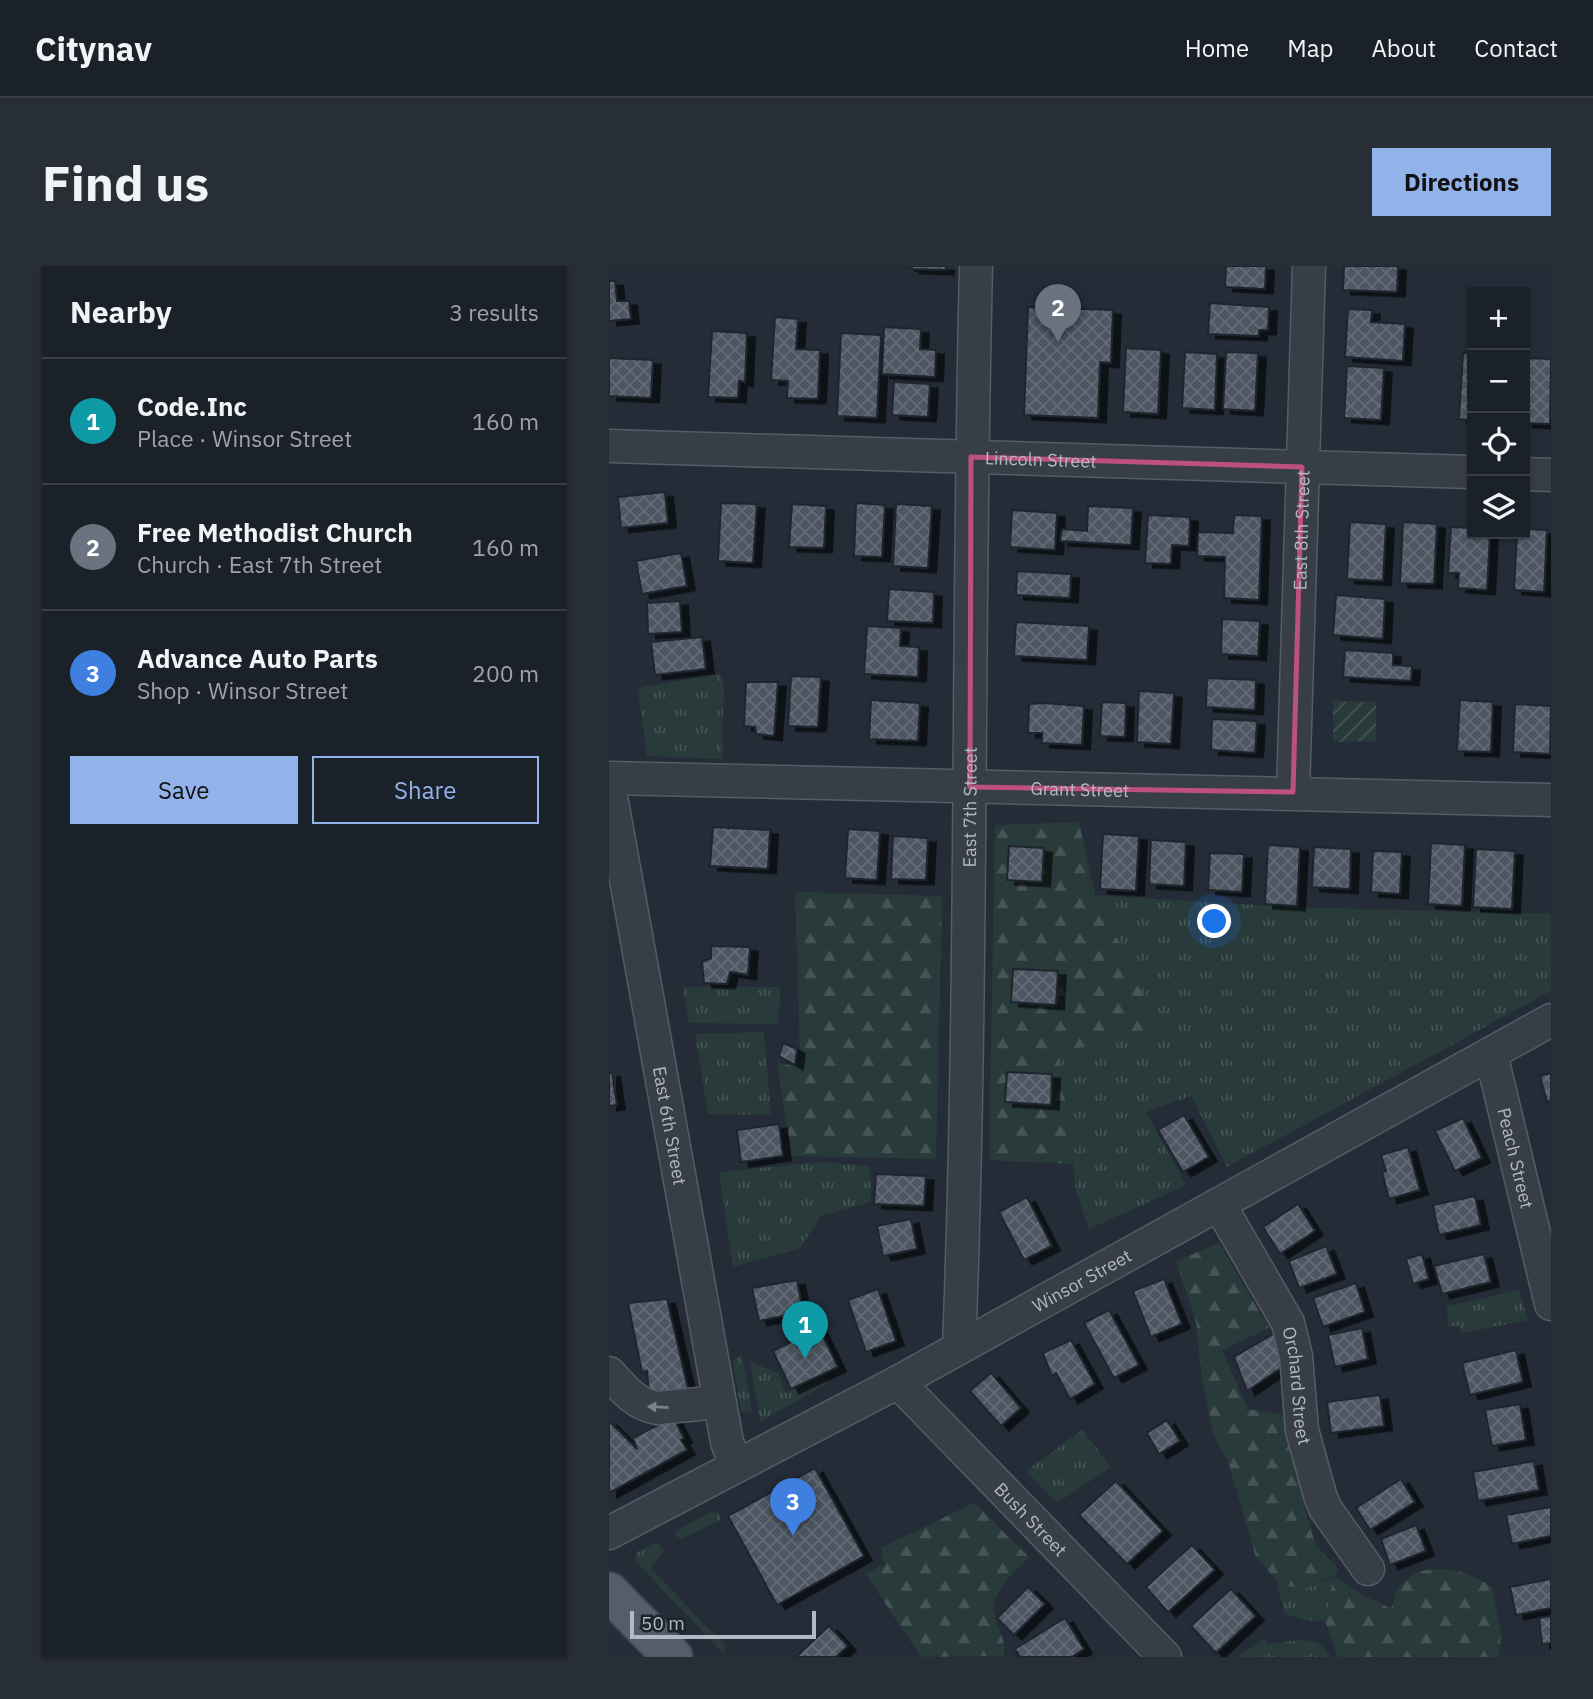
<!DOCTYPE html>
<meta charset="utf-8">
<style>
:root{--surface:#1b2129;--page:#282e35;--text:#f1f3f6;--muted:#a0a3a8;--line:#393e46;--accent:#92b3ea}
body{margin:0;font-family:"IBM Plex Sans",sans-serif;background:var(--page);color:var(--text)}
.controls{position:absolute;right:21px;top:21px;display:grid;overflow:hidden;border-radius:0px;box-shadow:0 2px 5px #0004}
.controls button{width:63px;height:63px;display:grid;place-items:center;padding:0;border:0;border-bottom:2px solid var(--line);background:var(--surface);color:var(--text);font:35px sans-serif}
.scale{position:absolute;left:21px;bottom:18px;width:186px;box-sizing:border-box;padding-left:7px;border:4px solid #b3b9c4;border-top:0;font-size:19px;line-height:24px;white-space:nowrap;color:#b3b9c4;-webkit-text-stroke:5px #1d232c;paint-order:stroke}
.you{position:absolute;left:606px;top:656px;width:24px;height:24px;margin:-18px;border:5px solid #fff;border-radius:50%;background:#1a73e8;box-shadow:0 0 0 10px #1a73e833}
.badge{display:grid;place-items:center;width:46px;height:46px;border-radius:50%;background:var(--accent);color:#fff;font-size:23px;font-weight:700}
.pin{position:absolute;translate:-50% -58px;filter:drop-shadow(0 2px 4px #0008)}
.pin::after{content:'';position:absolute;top:37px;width:24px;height:21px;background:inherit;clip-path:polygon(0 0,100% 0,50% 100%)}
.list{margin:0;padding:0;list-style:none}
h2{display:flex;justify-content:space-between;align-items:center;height:91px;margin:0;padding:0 28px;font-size:30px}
h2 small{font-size:23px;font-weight:400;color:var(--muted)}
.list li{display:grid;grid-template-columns:46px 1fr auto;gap:21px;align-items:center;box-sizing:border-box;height:126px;padding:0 28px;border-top:2px solid var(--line)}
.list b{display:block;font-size:26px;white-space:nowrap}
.list p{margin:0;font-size:23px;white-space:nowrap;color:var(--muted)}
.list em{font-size:23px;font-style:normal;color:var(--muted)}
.actions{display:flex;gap:14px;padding:21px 28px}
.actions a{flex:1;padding:16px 0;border:2px solid var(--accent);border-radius:0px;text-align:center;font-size:24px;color:var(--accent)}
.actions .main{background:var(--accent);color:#111}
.icon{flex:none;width:38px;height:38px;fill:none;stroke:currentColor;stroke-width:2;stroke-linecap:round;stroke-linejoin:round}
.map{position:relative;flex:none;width:942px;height:1391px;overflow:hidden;border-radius:0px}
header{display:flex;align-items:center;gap:42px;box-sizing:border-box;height:98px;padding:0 35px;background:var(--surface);border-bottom:2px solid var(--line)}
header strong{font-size:33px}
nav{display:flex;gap:38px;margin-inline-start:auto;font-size:24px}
.intro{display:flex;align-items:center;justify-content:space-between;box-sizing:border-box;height:168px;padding:0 42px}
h1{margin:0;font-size:49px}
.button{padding:18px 32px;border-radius:0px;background:var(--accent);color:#111;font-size:24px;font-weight:700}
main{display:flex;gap:42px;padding:0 42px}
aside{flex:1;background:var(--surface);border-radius:0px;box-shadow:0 2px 5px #0004}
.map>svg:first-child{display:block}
</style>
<header>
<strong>Citynav</strong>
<nav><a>Home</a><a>Map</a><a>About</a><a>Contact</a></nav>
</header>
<div class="intro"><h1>Find us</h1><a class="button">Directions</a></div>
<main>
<aside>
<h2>Nearby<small>3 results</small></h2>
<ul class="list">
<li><span class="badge" style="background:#0f9aa8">1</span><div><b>Code.Inc</b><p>Place · Winsor Street</p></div><em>160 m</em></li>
<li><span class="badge" style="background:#6b7280">2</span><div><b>Free Methodist Church</b><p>Church · East 7th Street</p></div><em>160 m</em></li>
<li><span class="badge" style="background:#3f7fe0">3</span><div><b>Advance Auto Parts</b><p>Shop · Winsor Street</p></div><em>200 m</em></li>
</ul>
<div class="actions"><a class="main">Save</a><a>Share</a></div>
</aside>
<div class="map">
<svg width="942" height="1391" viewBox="0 0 942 1391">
<defs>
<pattern id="grass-tufts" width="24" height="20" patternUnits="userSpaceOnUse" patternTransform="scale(1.75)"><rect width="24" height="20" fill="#293a3a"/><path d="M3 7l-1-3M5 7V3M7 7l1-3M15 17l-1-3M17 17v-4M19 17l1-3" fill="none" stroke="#465455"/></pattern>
<pattern id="forest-firs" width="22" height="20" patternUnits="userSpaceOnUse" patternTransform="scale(1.75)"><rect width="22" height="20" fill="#293a3a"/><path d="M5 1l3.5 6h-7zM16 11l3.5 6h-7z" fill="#465455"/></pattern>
<pattern id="garden-furrows" width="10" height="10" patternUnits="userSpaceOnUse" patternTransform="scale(1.75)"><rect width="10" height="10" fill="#293a3a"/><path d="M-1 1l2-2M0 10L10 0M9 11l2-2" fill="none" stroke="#465455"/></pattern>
<pattern id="building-cross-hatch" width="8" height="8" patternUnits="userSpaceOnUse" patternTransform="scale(1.75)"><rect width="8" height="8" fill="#4d5662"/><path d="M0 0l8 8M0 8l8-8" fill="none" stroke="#646c77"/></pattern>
<filter id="shadow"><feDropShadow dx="8" dy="4.5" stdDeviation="0" flood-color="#0009"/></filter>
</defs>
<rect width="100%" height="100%" fill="#242c37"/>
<g fill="url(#grass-tufts)">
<polygon points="111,408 115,419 113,493 38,490 29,424 33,423 33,421"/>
<polygon points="486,629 678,641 942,648 942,725 618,901 582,830 537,846 577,919 480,963 467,924 450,788 497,775 551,766"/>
<polygon points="74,721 172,721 169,758 80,757"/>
<polygon points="155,766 162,849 99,848 86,768"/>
<polygon points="211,896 261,900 262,936 212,950 191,982 124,1001 110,906"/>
<polygon points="910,1024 919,1054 852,1067 850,1060 839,1060 838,1040"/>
<polygon points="133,1090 143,1145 132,1146 124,1094"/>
<polygon points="141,1095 170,1108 176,1127 214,1111 219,1117 151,1156"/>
<polygon points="473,1164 502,1201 448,1237 417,1205"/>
<polygon points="102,1246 111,1247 111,1254 73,1273 66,1270 67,1265"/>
<polygon points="48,1276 55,1286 41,1302 115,1378 116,1383 114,1387 27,1296 27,1287"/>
<path d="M 725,1312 L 716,1355 L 694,1354 L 676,1348 L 667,1314 C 690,1327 702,1320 725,1312 Z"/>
<path d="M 655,1373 L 659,1378 C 681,1377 710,1365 721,1391 L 629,1391 Z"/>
</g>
<g fill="url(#forest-firs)">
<polygon points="470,556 486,629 552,766 497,775 450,787 464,898 380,894 386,559"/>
<polygon points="186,626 333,630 327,893 182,890 168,797 187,800 191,788"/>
<path d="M 610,977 L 660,1062 L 613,1084 L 639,1143 L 679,1150 L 698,1251 L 707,1280 L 729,1302 L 726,1310 L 745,1324 L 782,1343 C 784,1338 785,1332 787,1327 C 805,1290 857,1302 883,1321 L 892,1367 L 890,1391 L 729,1391 L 716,1355 L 725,1310 L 697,1322 L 677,1320 L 667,1314 L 647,1291 L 619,1195 L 604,1168 L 592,1106 L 587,1056 L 567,995 Z"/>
<path d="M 365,1237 L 420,1291 C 405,1307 379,1327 386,1352 C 390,1368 397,1371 395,1390 L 312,1391 L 256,1307 L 276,1299 L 272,1282 Z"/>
</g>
<polygon fill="url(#garden-furrows)" points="724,435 767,436 767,475 724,476"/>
<g fill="url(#building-cross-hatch)" stroke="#1f252e" stroke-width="2" filter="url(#shadow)">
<polygon points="297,0 337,0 337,4 303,3 302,0"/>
<polygon points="617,0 657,0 656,23 616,21"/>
<polygon points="735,0 789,0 788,26 734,24"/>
<polygon points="0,15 6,15 8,35 20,35 22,53 0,55"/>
<polygon points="601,37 660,41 659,64 650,64 650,70 599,68"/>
<polygon points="419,41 504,44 502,97 491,96 489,152 415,149"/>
<polygon points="739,43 763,44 762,56 796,58 794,95 736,91"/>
<polygon points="166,51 189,53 187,83 211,84 209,133 178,132 179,115 162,114"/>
<polygon points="275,61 312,63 311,83 327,84 326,111 273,108"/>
<polygon points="103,65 138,67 136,116 130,115 129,132 99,131"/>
<polygon points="232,67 272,69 268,152 228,150"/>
<polygon points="517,82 552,84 549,148 514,146"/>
<polygon points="576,86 608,88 606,144 573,142"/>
<polygon points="617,86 649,87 646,145 614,143"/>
<polygon points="854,87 863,88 863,154 850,153"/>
<polygon points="0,92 44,94 42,132 0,130"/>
<polygon points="916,92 942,93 941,158 916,157"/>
<polygon points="738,100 775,102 772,154 735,152"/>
<polygon points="285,116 321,118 319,151 283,149"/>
<polygon points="56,226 59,257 12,262 9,231"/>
<polygon points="112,237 148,238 144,297 109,295"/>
<polygon points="247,237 276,239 273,291 245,290"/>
<polygon points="183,238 217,240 215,282 180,281"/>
<polygon points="287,238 323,240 319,302 284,300"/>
<polygon points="479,240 524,242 522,279 451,275 453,263 478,265"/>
<polygon points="403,244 448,247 446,284 401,281"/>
<polygon points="539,249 581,251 580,280 563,279 562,298 536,297"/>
<polygon points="625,249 653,250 650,334 615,332 616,291 588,290 589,266 624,267"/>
<polygon points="741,256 777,258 774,315 738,313"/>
<polygon points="794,256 828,258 825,318 791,317"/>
<polygon points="842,261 863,262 863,268 881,268 878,324 849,322 850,307 839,307"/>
<polygon points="916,263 938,264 935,326 905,324 908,268 916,268"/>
<polygon points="72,287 78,320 33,328 27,295"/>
<polygon points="408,305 462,308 461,332 407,329"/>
<polygon points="280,323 325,326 324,357 278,355"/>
<polygon points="727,329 776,333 774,373 724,369"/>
<polygon points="71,335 73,366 39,368 38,337"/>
<polygon points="613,353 651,355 649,390 612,388"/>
<polygon points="407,356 480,360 478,394 405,390"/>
<polygon points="258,360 292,362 291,380 310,381 309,411 255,408"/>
<polygon points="93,371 97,403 46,409 42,376"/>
<polygon points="736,384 784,387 784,399 803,400 802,415 734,411"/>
<polygon points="182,410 212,411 209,461 179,460"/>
<polygon points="598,412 647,414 646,444 597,441"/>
<polygon points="137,416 169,416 165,470 147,468 146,461 135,460"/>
<polygon points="530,425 565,427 562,478 528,476"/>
<polygon points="262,434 311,437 309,475 260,473"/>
<polygon points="851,434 884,436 882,486 848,485"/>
<polygon points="493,436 517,437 516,471 491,470"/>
<polygon points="434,437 475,440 473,479 433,477 433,467 419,467 420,438"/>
<polygon points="906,438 942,440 941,488 904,486"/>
<polygon points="603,453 648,455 646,487 602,484"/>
<polygon points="104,561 161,564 159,603 101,600"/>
<polygon points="239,563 271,565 268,614 236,612"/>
<polygon points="494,568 530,570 527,625 491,623"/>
<polygon points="284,570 319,572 317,614 282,613"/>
<polygon points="542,574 577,576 575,620 540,618"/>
<polygon points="822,577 856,579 853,640 819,638"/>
<polygon points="659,579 691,581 688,640 656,638"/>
<polygon points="400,580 435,582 433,616 398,614"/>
<polygon points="705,581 742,583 741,623 703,621"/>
<polygon points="867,583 906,585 903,643 864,641"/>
<polygon points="764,585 793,586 791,628 762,626"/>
<polygon points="601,587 635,588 633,626 599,624"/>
<polygon points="102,680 141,681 139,709 121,706 118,718 95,717 93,696 102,692"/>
<polygon points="404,703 449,705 447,739 402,736"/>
<polygon points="174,777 188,783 186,799 170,790"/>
<polygon points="3,806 8,839 0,840 0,807"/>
<polygon points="398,806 443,808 442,839 396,836"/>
<polygon points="942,807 942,835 938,836 931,810"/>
<polygon points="575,849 600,891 574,906 549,864"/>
<polygon points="854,852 873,892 846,905 826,865"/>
<polygon points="170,858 174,890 132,896 128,864"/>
<polygon points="799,881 811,924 780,933 773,906 777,905 772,889"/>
<polygon points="267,908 317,910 315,940 265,938"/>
<polygon points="866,930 872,959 830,969 824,939"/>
<polygon points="418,931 443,980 415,994 390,946"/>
<polygon points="689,938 706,965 671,988 654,961"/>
<polygon points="302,953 308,983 274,990 268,960"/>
<polygon points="717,980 728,1008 690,1022 680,995"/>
<polygon points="813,988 820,1013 804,1018 797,993"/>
<polygon points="875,988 882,1016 833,1028 825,1000"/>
<polygon points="555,1013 573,1058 542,1071 524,1025"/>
<polygon points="188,1014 194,1046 150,1055 143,1022"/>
<polygon points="747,1017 756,1046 714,1061 704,1032"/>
<polygon points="269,1023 287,1075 257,1086 239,1034"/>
<polygon points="58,1033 80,1127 41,1137 38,1105 33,1106 19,1037"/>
<polygon points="500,1044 530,1099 505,1112 475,1057"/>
<polygon points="210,1062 229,1101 182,1123 164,1085"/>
<polygon points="753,1062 759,1093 726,1101 719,1069"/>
<polygon points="664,1068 681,1096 638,1125 625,1091"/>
<polygon points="462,1074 486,1118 461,1133 447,1107 443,1110 434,1087"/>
<polygon points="907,1084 914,1116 861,1129 853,1097"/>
<polygon points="382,1107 412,1142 392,1160 361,1125"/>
<polygon points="771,1129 775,1160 722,1167 718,1136"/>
<polygon points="911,1138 917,1174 883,1180 876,1144"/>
<polygon points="64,1151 75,1172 72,1174 78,1184 0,1227 0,1155 28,1183 24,1172"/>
<polygon points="558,1154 571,1175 550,1188 538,1167"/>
<polygon points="925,1195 930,1224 869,1235 864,1206"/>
<polygon points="206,1202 255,1290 168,1339 119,1250"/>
<polygon points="792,1213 806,1236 761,1264 747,1242"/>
<polygon points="507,1215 554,1265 518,1298 470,1249"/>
<polygon points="942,1241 942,1270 903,1278 897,1249"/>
<polygon points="807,1259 817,1285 781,1299 772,1273"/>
<polygon points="583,1279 606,1304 559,1346 537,1321"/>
<polygon points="942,1313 942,1342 907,1349 901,1321"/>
<polygon points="419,1321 436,1338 405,1369 388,1352"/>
<polygon points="622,1323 647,1350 607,1387 582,1360"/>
<polygon points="942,1350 942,1377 933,1378 930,1352"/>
<polygon points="456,1352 475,1383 463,1391 411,1391 406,1383"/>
<polygon points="220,1360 239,1380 227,1391 187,1391"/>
</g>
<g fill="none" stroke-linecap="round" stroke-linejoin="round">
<g stroke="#565c65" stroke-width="35">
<g id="minor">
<path id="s1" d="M 0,180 L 863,206"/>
<polyline points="916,208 942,209"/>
<path id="s2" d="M 0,512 L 942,534"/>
<path id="s3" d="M 0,519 L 118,1176 L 127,1200"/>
<path id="s4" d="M 684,526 L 700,0"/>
<path id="s5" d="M 882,788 L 942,1038"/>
<path id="s6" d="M 610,938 L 679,1057 L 687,1090 L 693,1164 L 711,1229 L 716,1242 L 759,1303"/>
<path id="s7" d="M 350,1082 C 364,722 358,361 367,0"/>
<path d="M 0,1107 C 14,1122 27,1139 48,1142 L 110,1136"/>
<path id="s8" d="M 289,1116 L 556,1391"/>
<path id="s9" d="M 0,1267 L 289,1116 L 942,754"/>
</g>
</g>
<g stroke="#414751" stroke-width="42">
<polyline id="major" points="0,1326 64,1391"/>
</g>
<use href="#minor" stroke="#383e48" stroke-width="32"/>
<use href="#major" stroke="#565d68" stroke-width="38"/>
</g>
<defs><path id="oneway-solid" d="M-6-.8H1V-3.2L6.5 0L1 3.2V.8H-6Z" transform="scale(1.75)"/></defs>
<use fill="#7c828c" href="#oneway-solid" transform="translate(49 1141) rotate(-177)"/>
<path fill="none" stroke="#bd5080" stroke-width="5" stroke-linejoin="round" d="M 362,191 L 693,201 L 684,526 L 361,521 Z"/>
<g text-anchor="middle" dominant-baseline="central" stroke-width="5" stroke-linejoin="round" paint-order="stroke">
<g font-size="18" fill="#b3b9c4" stroke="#1d232c">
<text stroke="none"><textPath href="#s1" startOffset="432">Lincoln Street</textPath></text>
<text stroke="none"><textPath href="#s4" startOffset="262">East 8th Street</textPath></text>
<text stroke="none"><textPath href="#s2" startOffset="471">Grant Street</textPath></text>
<text stroke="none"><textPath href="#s7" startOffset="541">East 7th Street</textPath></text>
<text stroke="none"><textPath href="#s3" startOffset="346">East 6th Street</textPath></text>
<text stroke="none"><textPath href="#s5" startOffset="107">Peach Street</textPath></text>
<text stroke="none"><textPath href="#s9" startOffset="536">Winsor Street</textPath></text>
<text stroke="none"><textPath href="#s6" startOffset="201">Orchard Street</textPath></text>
<text stroke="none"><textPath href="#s8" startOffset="191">Bush Street</textPath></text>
</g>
</g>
</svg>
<div class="controls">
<button>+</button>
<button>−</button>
<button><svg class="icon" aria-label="locate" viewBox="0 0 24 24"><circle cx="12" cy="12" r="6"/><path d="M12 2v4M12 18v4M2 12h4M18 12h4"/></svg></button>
<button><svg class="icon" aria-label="layers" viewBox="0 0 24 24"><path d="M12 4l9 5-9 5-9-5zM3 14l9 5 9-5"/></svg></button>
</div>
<div class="scale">50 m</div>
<div class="you"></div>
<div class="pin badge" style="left:196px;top:1093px;background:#0f9aa8">1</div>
<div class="pin badge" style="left:449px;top:76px;background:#6b7280">2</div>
<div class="pin badge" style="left:184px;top:1270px;background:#3f7fe0">3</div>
</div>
</main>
